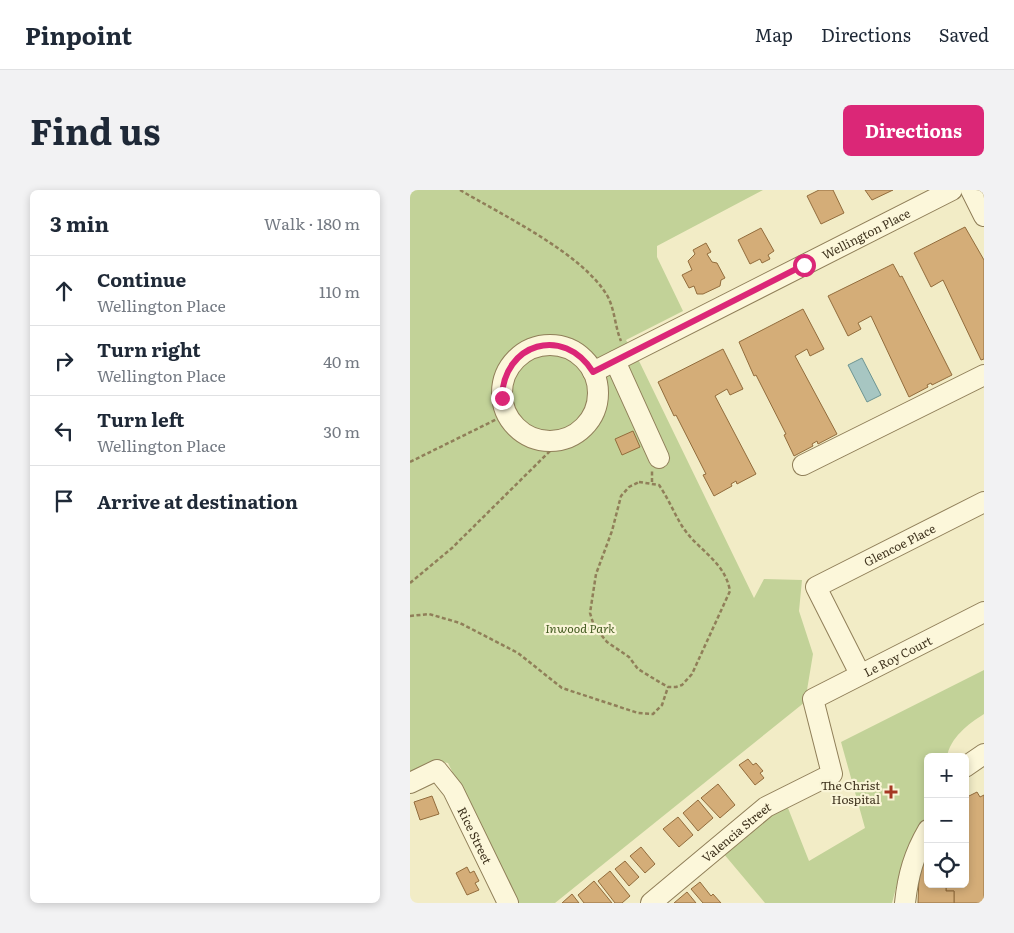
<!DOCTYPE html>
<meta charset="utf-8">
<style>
:root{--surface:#fff;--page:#f2f2f3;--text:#1f2937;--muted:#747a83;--line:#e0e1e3;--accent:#db2777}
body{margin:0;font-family:Literata,serif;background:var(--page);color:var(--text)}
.controls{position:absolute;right:15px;bottom:15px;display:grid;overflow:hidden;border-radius:8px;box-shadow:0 2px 8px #0003}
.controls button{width:45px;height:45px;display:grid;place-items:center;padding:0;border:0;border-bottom:1px solid var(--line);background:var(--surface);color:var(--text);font:25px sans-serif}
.stop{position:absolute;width:15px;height:15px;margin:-11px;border:4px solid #db2777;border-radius:50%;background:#fff}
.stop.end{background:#db2777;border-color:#fff;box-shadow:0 1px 5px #0008}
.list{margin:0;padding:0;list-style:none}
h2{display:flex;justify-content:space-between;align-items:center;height:65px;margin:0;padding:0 20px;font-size:21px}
h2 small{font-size:16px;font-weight:400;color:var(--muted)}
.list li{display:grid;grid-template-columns:32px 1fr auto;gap:15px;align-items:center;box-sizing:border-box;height:70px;padding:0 20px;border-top:1px solid var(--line)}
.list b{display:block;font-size:19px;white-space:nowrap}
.list p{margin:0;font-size:16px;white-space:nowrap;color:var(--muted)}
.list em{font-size:16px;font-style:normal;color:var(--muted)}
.icon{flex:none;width:28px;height:28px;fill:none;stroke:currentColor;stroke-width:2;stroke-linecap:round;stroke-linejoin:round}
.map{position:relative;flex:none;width:574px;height:713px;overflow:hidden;border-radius:8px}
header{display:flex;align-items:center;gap:30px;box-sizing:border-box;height:70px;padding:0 25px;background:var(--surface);border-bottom:1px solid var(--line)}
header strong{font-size:24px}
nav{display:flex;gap:28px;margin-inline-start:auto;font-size:18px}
.intro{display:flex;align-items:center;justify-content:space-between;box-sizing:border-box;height:120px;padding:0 30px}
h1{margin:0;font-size:35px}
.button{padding:12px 22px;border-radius:8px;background:var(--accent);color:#fff;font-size:18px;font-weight:700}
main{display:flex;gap:30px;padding:0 30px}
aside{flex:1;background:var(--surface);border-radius:8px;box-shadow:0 2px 8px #0003}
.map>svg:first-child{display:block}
</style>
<header>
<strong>Pinpoint</strong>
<nav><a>Map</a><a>Directions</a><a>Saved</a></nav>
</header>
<div class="intro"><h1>Find us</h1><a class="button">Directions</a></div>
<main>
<aside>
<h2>3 min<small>Walk · 180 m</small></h2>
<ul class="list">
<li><svg class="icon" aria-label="ahead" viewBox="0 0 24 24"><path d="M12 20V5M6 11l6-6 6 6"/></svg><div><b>Continue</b><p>Wellington Place</p></div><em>110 m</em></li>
<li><svg class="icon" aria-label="right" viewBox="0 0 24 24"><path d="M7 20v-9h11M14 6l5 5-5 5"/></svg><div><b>Turn right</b><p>Wellington Place</p></div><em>40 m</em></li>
<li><svg class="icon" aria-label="left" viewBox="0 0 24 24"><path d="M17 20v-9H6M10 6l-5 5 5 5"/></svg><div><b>Turn left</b><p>Wellington Place</p></div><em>30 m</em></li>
<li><svg class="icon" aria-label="arrive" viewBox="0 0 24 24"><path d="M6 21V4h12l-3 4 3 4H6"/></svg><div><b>Arrive at destination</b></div></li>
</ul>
</aside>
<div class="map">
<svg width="574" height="713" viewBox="0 0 574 713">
<rect width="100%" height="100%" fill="#f2ecc6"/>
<g fill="#c2d298">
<polygon points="0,0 353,0 247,56 247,67 273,121 216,150 230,173 344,408 354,389 392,390 389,421 403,464 395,512 145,713 108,713 106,711 38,573 26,571 0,582"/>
<path d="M 574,480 L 574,524 C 558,534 540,548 537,567 L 518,567 L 518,621 L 490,683 L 482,713 L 355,713 L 308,657 L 374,608 L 399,671 L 455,638 L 431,552 Z"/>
</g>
<polygon fill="#a7c6c2" stroke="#6d9592" points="452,168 471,205 457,212 438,175"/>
<g fill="#d4ad78" stroke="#926c3c">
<polygon points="409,0 423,0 434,23 411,34 397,6"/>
<polygon points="455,0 483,0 462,10"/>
<polygon points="555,37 574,70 574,169 571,170 533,90 521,97 504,63"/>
<polygon points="351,38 364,61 358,65 360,69 352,73 350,69 340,74 328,50"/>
<polygon points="296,53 301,62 297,64 302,72 307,73 315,88 311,90 310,96 293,104 287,104 284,96 279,98 272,85 282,80 278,71 285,64 283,60"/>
<polygon points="483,74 490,87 492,86 542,185 522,195 521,193 517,195 518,197 499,207 461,126 448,133 451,139 438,146 418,106"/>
<polygon points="393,119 414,159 400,166 397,159 385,166 427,244 408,254 407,251 402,254 403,256 384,266 374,245 376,244 346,185 344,186 329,152"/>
<polygon points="313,159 333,199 320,205 317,199 305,206 346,284 327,294 326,291 321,294 322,296 304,306 293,285 296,284 266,225 264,226 248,192"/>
<polygon points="223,241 230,257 212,265 205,249"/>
<polygon points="338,569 343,575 346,573 353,581 350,583 354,588 345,595 329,575"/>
<polygon points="308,594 325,615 310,628 291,608"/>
<polygon points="567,602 570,607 574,605 574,713 544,713 544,701 536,701 536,694 555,694 555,605 559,606"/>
<polygon points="22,606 29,624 10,630 4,612"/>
<polygon points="288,610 303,628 288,641 273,623"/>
<polygon points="268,627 283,645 269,657 253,639"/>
<polygon points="231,657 245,674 235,683 220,666"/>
<polygon points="510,657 518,657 518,694 536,694 536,701 544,701 544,713 508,713"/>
<polygon points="215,671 229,687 219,696 205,679"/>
<polygon points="57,677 60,683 64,681 69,691 65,693 69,700 57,705 46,683"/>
<polygon points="200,681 220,706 212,713 205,713 188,691"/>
<polygon points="184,691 202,713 174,713 168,705"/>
<polygon points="290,692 301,706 303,704 311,713 293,713 281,699"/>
<polygon points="277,702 286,713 264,713"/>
<polygon points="162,704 169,713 152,713"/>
</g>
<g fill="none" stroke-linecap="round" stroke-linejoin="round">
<g stroke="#907f59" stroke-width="22">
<g id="minor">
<polyline points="561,0 574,26"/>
<circle cx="140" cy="203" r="48"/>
<polyline points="205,171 249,268"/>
<path id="s1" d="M 183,182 L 542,0"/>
<polyline points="393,275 574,185"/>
<path id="s2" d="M 450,484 L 406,397 L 574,312"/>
<polyline points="555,577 574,564"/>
<path id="s3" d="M 0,593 L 27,580 L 43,600 L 98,713"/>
<path id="s4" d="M 241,713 L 356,617 L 422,584 L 403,509 L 574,422"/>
<path d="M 495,713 C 498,685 504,664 518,640"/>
</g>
</g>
<g stroke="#907f59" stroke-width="2.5" stroke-dasharray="4 2.5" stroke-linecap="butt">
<path d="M 50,0 C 92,25 174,64 198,107 C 205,121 205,137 211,151"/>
<polyline points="0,272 89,228"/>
<path d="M 229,292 L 249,295 C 258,308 264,323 272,336 C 287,360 315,371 320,401 L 282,484 L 272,495 L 266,497 L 258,497 L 246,490 L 228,479 L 219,467 L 197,452 L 184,436 L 180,423 L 186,384 L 202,341 L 211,306 L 219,297 Z"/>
<polyline points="242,292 242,281"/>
<polyline points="0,393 42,358 143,258"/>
<polyline points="0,426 19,424 50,433 108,463 152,498 228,523 243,524 252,515 258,497"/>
</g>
<use href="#minor" stroke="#fcf7da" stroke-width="20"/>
</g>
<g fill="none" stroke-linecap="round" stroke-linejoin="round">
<path stroke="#db2777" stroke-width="6" d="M 92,208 C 93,153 154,135 183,182 L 394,75"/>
</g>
<path fill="#a53723" stroke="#f9f4d6" stroke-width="2" d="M478.5 594.5h5v5h5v5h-5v5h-5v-5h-5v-5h5z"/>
<g text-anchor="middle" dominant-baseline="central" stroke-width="4.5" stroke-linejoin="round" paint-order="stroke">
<g font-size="12" fill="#3f331e" stroke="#f9f4d6">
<text stroke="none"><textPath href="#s1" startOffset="306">Wellington Place</textPath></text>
<text stroke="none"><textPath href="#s2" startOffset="191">Glencoe Place</textPath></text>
<text stroke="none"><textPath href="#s4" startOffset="396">Le Roy Court</textPath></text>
<text stroke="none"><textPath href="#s4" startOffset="111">Valencia Street</textPath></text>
<text stroke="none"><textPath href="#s3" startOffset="106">Rice Street</textPath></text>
</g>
<g font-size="12" font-style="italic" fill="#455d23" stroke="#f9f4d6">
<text x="170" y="438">Inwood Park</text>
</g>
<g font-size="12" fill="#3f331e" stroke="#f9f4d6" text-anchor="end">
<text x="470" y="595">The Christ<tspan x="470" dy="14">Hospital</tspan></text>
</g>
</g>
</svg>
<div class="controls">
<button>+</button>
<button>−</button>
<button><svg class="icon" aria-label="locate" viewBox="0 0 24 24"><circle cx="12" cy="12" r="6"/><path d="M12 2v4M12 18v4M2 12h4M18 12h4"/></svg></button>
</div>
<div class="stop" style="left:394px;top:75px"></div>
<div class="stop end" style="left:92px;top:208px"></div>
</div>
</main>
